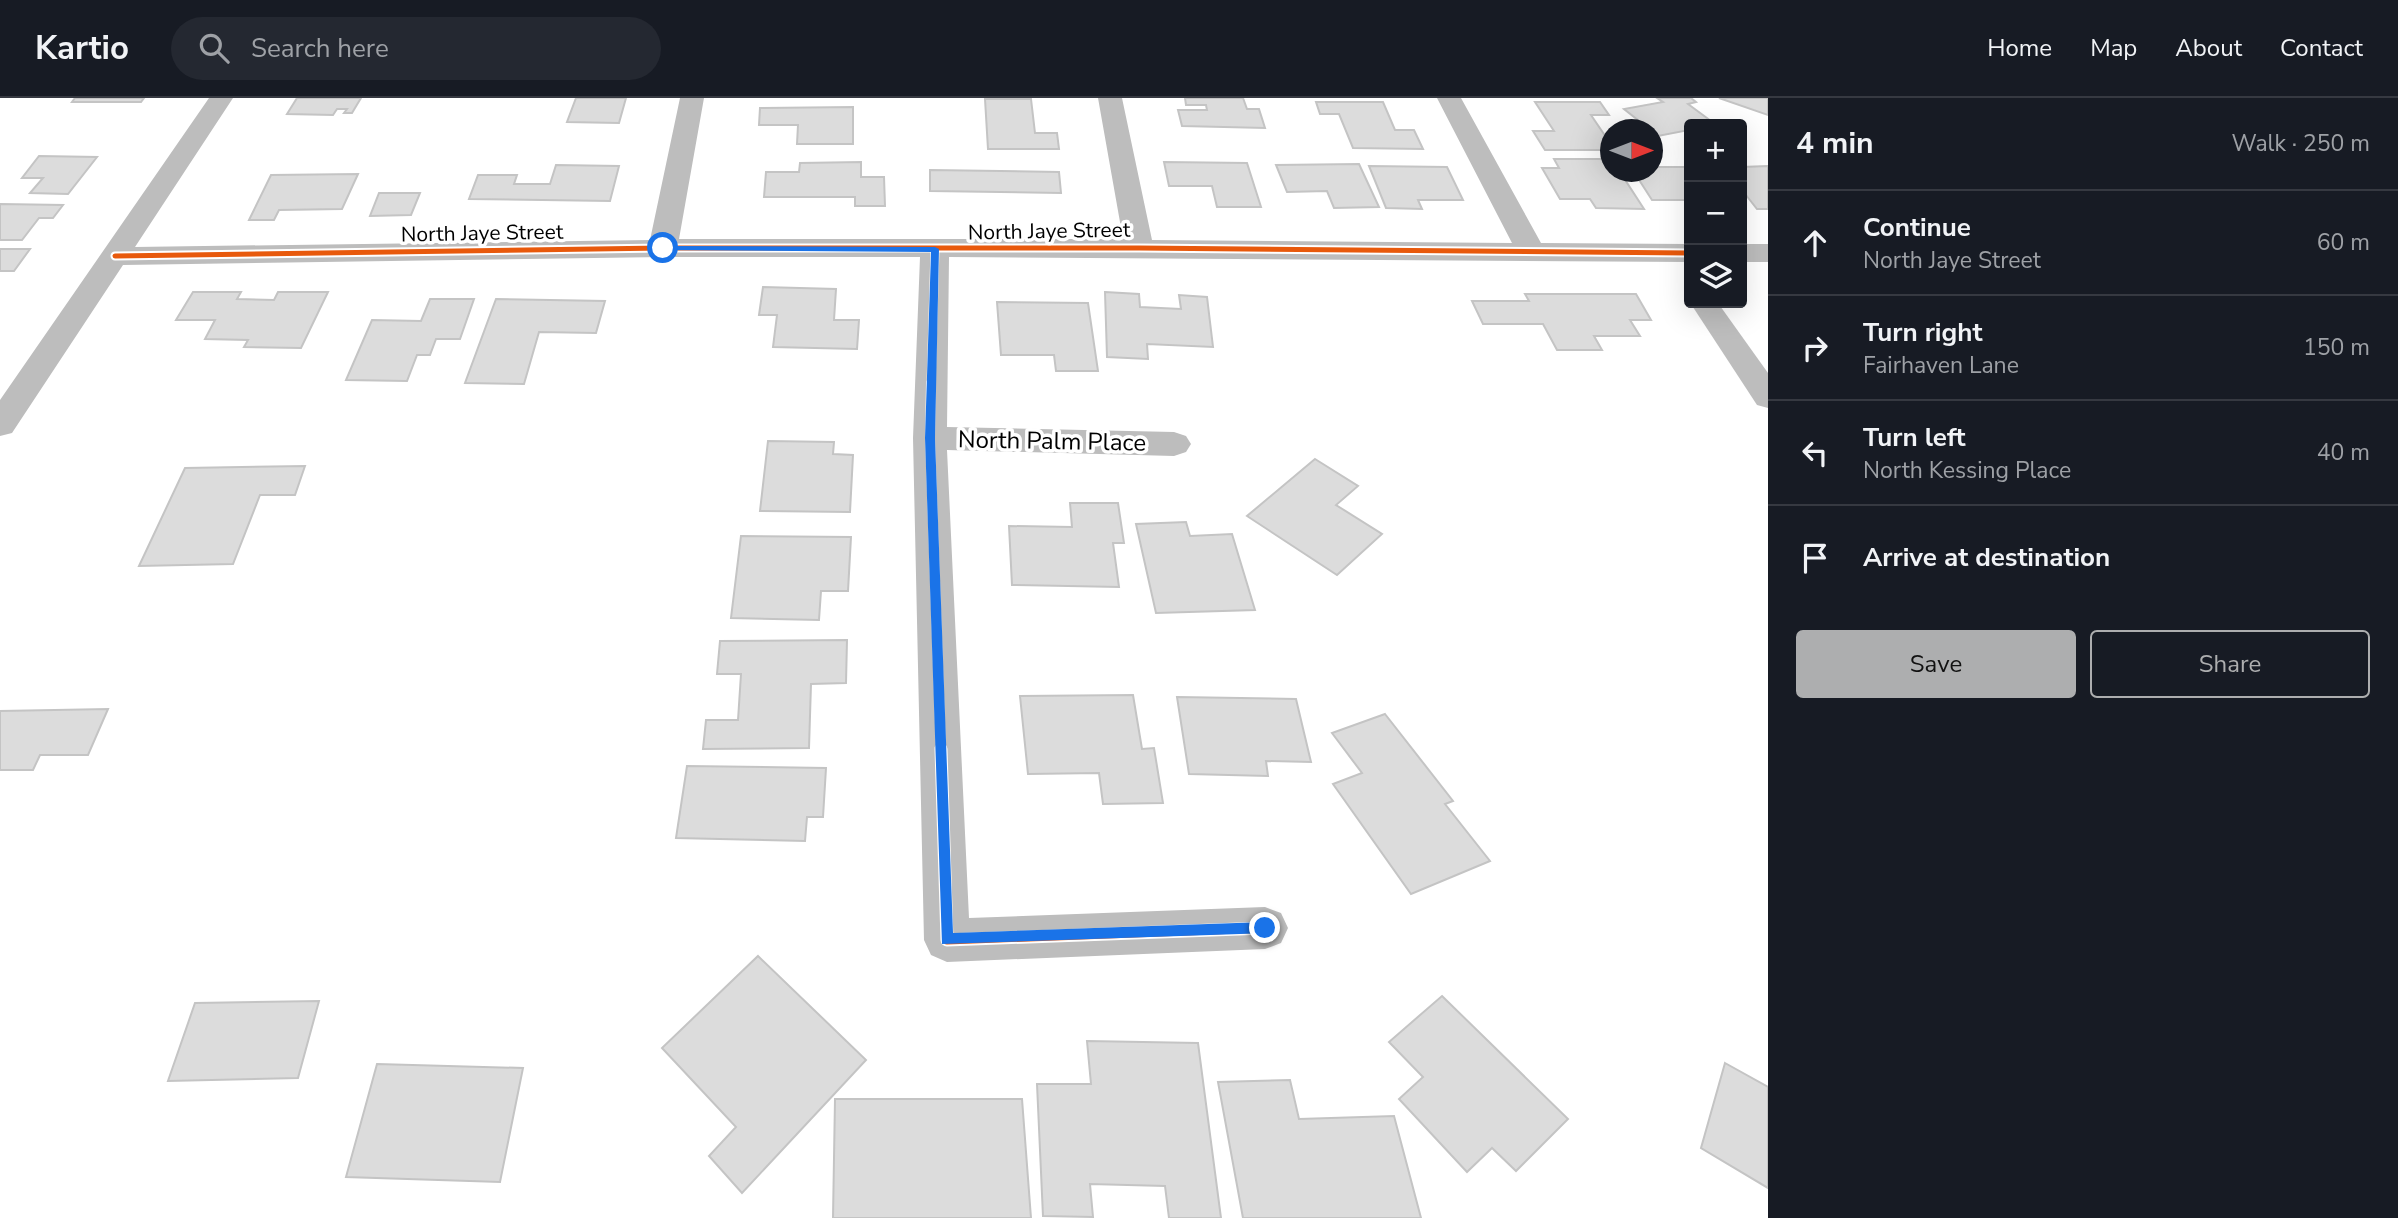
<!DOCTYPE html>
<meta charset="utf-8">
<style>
:root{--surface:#171b24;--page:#242831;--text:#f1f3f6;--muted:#9ea1a6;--line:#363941;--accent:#adaeaf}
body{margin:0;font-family:"Nunito Sans",sans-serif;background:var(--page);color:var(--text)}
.controls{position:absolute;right:21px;top:21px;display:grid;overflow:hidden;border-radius:7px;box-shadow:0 7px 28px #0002}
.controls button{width:63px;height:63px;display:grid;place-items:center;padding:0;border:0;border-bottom:2px solid var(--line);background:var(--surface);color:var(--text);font:35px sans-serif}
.compass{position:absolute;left:1600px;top:21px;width:63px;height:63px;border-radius:50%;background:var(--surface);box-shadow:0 7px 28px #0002;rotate:90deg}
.stop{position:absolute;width:21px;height:21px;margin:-16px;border:5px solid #1a73e8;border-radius:50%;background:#fff}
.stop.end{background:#1a73e8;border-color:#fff;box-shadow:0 2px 7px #0008}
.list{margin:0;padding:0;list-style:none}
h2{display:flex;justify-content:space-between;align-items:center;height:91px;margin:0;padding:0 28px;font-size:30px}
h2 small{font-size:23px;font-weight:400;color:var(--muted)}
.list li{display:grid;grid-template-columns:46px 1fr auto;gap:21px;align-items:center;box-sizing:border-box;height:105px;padding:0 28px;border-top:2px solid var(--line)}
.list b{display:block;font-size:26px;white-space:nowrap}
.list p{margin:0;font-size:23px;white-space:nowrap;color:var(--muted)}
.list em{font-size:23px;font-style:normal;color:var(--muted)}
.actions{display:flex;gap:14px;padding:21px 28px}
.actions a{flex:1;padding:16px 0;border:2px solid var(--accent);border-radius:7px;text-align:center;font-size:24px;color:var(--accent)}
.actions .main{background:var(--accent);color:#111}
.icon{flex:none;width:38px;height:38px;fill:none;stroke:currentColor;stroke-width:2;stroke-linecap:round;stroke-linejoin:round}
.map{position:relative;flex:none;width:1768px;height:1120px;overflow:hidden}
header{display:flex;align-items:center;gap:42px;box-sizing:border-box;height:98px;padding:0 35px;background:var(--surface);border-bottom:2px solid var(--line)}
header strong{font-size:33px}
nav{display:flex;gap:38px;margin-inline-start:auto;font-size:24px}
.search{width:490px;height:63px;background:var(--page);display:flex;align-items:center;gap:18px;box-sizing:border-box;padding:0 24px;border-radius:38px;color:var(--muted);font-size:26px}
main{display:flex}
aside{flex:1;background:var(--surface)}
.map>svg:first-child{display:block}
</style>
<header>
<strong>Kartio</strong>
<div class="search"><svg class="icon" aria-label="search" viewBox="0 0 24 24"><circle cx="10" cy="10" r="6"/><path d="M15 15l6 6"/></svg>Search here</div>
<nav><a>Home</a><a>Map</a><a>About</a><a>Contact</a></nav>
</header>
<main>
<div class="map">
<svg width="1768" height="1120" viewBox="0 0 1768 1120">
<rect width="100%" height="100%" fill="#fff"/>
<g fill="#dcdcdc" stroke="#c4c4c4" stroke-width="2">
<polygon points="75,0 144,0 141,4 72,4"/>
<polygon points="297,0 361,0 352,15 344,15 347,11 337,11 333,17 287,16"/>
<polygon points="576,0 626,0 619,25 567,24"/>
<polygon points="1185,0 1243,0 1247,11 1259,11 1265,30 1182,28 1178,12 1207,12 1206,7 1186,7"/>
<polygon points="1657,0 1691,0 1696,4 1688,6 1715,26 1689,26 1689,32 1658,38 1624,11 1663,4"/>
<polygon points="1719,0 1768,0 1768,17"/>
<polygon points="985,1 1031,1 1035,35 1057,35 1059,51 988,51"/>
<polygon points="1316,4 1383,4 1395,32 1414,32 1423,51 1353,50 1339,16 1320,16"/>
<polygon points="1535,4 1600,4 1609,17 1591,17 1610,45 1610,52 1545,52 1533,33 1554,33"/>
<polygon points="853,9 853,46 797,46 798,27 759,27 760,10"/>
<polygon points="39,58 97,59 68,96 30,95 43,80 22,80"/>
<polygon points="1554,61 1610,61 1610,74 1620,74 1644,111 1596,110 1590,101 1560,101 1542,70 1559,70"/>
<polygon points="861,64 861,79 884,79 885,108 855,108 855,99 764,99 766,74 799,74 800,65"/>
<polygon points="1164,64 1247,65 1261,109 1217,109 1212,88 1169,88"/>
<polygon points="1359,66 1379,109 1334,110 1327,93 1287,94 1276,67"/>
<polygon points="556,67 619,68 610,103 469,101 478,77 517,77 514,86 550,86"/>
<polygon points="1369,68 1447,69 1463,102 1418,102 1422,111 1386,110"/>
<polygon points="1768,68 1768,111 1757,111 1742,92 1742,69"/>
<polygon points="1652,69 1689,69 1689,102 1652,102 1634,74 1652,74"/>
<polygon points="930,72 1059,74 1061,95 930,93"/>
<polygon points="358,76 342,111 279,112 274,122 249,122 271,77"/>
<polygon points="379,95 420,95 411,117 370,118"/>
<polygon points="0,106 63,107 53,120 39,120 22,142 0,142"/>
<polygon points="0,151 30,151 14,173 0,173"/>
<polygon points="763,189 836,191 834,222 859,222 857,251 773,249 777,217 759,217"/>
<polygon points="193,194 241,194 237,201 274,202 278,194 328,194 301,250 244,249 248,242 205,241 215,222 176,222"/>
<polygon points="1105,194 1139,196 1140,209 1181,211 1179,197 1207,199 1213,249 1147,246 1148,261 1107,259"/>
<polygon points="1525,196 1636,196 1651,222 1630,222 1640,238 1594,238 1602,252 1557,252 1543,226 1483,226 1472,203 1529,203"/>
<polygon points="430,201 474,201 460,241 436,241 430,257 417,257 407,283 346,282 372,222 421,223"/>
<polygon points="496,201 605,203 596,235 539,234 524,286 465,285"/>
<polygon points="997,204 1088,205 1098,273 1056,273 1054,257 1001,257"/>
<polygon points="768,343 834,344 833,356 853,357 850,414 760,413"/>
<polygon points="1315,361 1358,388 1336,407 1382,436 1337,477 1247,418"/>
<polygon points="305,368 295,397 260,397 233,466 139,468 185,370"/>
<polygon points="1070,405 1118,405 1124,445 1113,445 1119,489 1012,487 1009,428 1072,429"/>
<polygon points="1186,424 1190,438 1232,436 1255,512 1156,515 1136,426"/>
<polygon points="741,438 851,439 848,493 821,493 819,522 731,520"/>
<polygon points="847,542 846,585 811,586 809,650 703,651 706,622 738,622 741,576 717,576 720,543"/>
<polygon points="1133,597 1142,651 1154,650 1163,705 1103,706 1099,675 1028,676 1020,598"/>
<polygon points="1177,599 1296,601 1311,664 1266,663 1268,678 1189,676"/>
<polygon points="108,611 88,657 40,657 33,672 0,672 0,613"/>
<polygon points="1385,616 1453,703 1445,706 1490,763 1411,796 1333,686 1362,675 1332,635"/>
<polygon points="687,668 826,670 823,719 807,719 805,743 676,740"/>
<polygon points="758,858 866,962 742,1095 709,1058 736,1029 662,950"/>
<polygon points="1442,898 1568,1021 1516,1073 1492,1050 1467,1074 1399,1001 1423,979 1389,944"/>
<polygon points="319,903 298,980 168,983 195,905"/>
<polygon points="1087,943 1198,945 1221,1120 1169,1120 1165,1088 1090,1086 1093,1119 1043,1118 1037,986 1091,986"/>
<polygon points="1725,965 1768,989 1768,1090 1701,1050"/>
<polygon points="377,966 523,970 500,1084 346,1079"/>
<polygon points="1290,982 1299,1021 1394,1018 1421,1120 1243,1120 1218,984"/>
<polygon points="835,1001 1022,1001 1031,1120 833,1120"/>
</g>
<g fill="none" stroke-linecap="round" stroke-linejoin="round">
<g fill="#bdbdbd" fill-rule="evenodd">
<polygon points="209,0 233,0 135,149 650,142 680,0 704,0 679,141 1123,141 1098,0 1122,0 1152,142 1512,145 1437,0 1461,0 1541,145 1689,146 1689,164 949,159 947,329 1174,334 1186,338 1191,346 1186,354 1174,358 947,352 969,820 1265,809 1281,815 1288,830 1281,845 1265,851 947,864 931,857 924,842 913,340 920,159 663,159 123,167 12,335 0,338 0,302"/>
<rect x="1742" y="146" width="26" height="18"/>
<polygon points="1689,203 1718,205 1768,275 1768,310 1757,307"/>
</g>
<g stroke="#fff" stroke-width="9">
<g id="cycleway-far2">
<polyline points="115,158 663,150 1139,150 1689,155"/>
<polyline points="931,287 935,151"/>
</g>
</g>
<g stroke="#fff" stroke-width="10">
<polyline id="cycleway-far1" points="931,285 930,340 941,653"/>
</g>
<g stroke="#fff" stroke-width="13">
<polyline id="cycleway" points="941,651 947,842 1265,830"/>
</g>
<use href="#cycleway-far2" stroke="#e8590c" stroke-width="5"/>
<use href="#cycleway-far1" stroke="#e8590c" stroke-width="6"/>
<use href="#cycleway" stroke="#e8590c" stroke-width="9"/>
</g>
<polygon fill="#1a73e8" points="663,148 935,149 939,151 935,340 953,835 1265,824 1272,830 1270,835 942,846 925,340 931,154 660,152"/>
<g text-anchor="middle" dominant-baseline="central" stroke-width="7" stroke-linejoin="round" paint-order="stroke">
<g font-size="21" fill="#000" stroke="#fff">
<text transform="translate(1049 133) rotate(-1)">North Jaye Street</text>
<text transform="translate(482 135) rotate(-1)">North Jaye Street</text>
</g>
<g font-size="24" fill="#000" stroke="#fff">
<text transform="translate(1052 343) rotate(1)">North Palm Place</text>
</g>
</g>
</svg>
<div class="controls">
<button>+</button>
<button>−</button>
<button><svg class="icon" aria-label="layers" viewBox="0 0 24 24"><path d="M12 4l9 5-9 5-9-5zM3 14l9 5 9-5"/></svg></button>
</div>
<svg class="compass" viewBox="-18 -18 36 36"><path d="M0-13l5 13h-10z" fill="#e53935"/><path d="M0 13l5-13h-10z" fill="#9ea1a6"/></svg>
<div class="stop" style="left:663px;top:150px"></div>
<div class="stop end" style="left:1265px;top:830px"></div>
</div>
<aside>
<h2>4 min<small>Walk · 250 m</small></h2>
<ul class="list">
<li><svg class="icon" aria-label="ahead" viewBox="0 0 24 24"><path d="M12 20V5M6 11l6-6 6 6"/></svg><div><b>Continue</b><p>North Jaye Street</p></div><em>60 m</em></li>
<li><svg class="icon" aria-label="right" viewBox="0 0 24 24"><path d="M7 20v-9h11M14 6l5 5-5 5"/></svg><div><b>Turn right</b><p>Fairhaven Lane</p></div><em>150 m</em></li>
<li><svg class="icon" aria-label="left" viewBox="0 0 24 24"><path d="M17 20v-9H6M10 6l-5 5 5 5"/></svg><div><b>Turn left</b><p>North Kessing Place</p></div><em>40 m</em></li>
<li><svg class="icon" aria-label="arrive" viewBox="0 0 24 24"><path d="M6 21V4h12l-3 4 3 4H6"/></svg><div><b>Arrive at destination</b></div></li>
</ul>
<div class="actions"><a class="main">Save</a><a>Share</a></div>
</aside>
</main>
